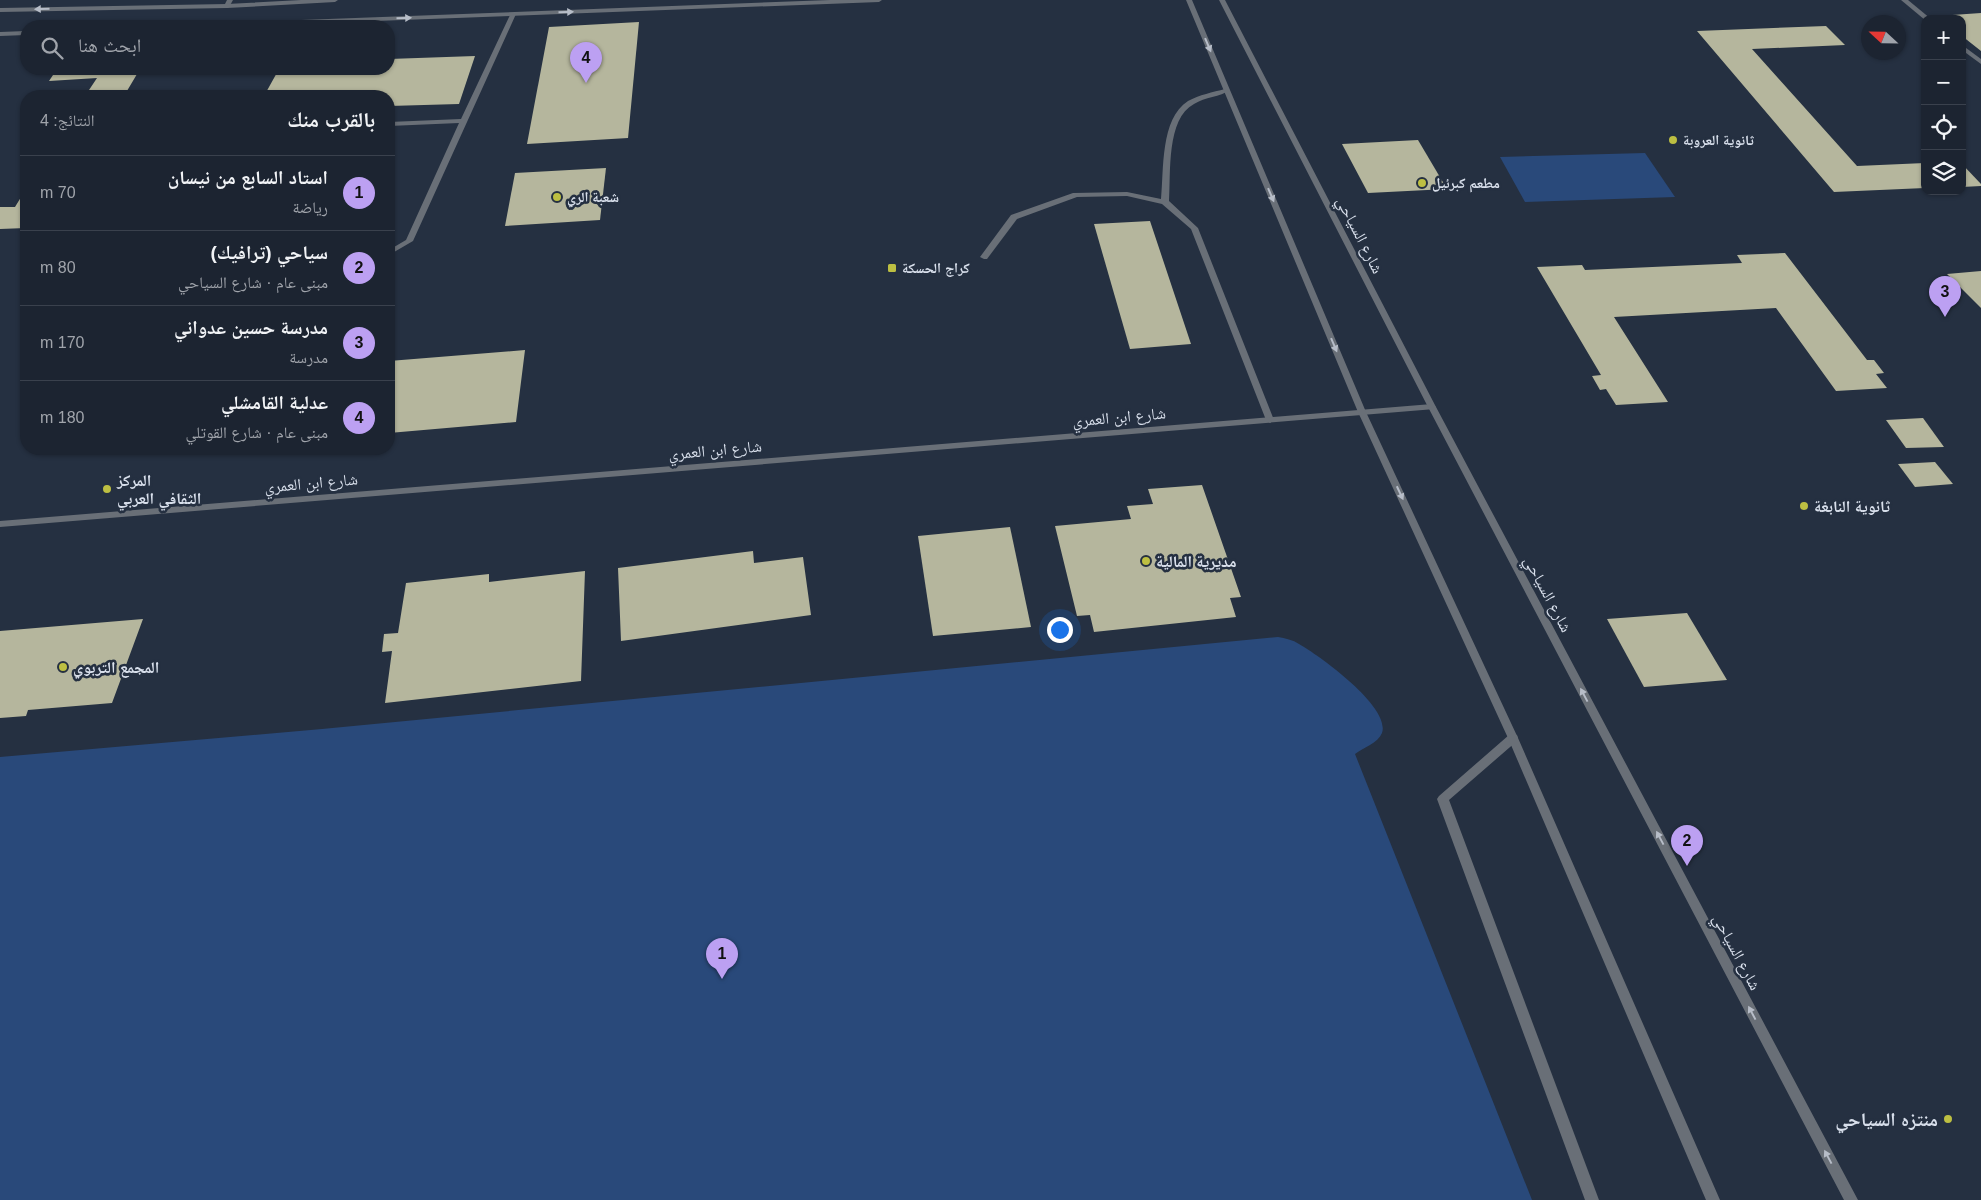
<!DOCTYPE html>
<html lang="ar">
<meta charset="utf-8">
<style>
:root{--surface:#1c2431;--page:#29303d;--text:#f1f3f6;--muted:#a0a4ab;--line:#3a414d;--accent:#bca0f2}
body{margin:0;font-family:Helvetica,"Noto Naskh Arabic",sans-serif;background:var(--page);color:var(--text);direction:rtl}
.controls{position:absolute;right:15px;top:15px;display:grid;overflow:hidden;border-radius:10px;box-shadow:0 1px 4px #0004}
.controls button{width:45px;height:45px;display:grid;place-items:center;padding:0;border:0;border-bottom:1px solid var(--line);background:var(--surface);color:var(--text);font:25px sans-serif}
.compass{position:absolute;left:1861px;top:15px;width:45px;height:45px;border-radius:50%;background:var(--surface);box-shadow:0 1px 4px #0004;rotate:292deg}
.you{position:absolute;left:1059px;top:629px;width:18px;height:18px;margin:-12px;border:4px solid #fff;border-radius:50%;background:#1a73e8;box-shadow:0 0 0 8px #1a73e833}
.badge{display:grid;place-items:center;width:32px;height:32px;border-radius:50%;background:var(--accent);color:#111;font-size:16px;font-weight:700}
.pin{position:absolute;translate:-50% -41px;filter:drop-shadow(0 1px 2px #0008)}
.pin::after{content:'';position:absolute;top:26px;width:18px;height:15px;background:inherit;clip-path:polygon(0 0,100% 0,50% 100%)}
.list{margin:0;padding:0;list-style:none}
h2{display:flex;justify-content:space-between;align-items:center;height:65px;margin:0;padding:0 20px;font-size:21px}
h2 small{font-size:16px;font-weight:400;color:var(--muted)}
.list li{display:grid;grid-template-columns:32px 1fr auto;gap:15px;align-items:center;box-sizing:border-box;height:75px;padding:0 20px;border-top:1px solid var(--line)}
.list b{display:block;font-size:19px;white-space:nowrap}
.list p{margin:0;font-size:16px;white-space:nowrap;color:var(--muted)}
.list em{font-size:16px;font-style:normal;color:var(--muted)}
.icon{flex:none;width:28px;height:28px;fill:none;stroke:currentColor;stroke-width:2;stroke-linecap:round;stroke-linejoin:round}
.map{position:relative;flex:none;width:1981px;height:1200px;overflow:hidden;direction:ltr}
.search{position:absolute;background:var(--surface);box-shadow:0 1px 4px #0004;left:20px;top:20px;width:375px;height:55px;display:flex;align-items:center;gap:12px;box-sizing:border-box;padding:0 18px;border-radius:20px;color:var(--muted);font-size:19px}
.panel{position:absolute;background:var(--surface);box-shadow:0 1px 4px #0004;left:20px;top:90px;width:375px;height:365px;border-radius:20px;direction:rtl}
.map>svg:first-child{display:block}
</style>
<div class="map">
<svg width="1981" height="1200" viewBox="0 0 1981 1200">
<rect width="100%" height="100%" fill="#253041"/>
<g fill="#29497a">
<polygon points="1645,153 1675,197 1525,202 1500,157"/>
<path d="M 1278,637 C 1285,638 1293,640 1299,644 C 1320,656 1391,707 1382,733 C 1378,743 1363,748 1355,754 L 1532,1200 L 0,1200 L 0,757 L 322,729 Z"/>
</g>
<g fill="#b5b69d">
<polygon points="1981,13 1981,51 1962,36 1962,19 1941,19 1938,16"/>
<polygon points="639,22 628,138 527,144 549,27"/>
<polygon points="1826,26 1845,45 1752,49 1857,166 1925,163 1925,188 1834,192 1697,31"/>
<polygon points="475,56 459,104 389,106 389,96 264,96 279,69 389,69 389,59"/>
<polygon points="57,69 140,69 124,96 85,96 97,78 49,81"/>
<polygon points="1418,140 1447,189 1368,193 1342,144"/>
<polygon points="1962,164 1981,184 1981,186 1962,187"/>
<polygon points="606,168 600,220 505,226 515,173"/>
<polygon points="26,189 26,228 0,229 0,207 15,207"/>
<polygon points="1150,221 1191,344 1130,349 1094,224"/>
<polygon points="1785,253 1867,360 1874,360 1884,373 1876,374 1887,388 1836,391 1776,308 1614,317 1668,402 1616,405 1606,389 1600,390 1592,376 1601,375 1537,267 1582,265 1585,270 1742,263 1737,255"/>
<polygon points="1981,271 1981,308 1947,274"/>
<polygon points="525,350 516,422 389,433 389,361"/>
<polygon points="1923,418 1944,447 1906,448 1886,420"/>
<polygon points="1935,462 1953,484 1915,487 1898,464"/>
<polygon points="1202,485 1241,597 1230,598 1236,617 1094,632 1090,615 1077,616 1055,526 1131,519 1127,506 1153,504 1148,489"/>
<polygon points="1010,527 1031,627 933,636 918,536"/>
<polygon points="753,551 754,563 803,557 811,615 621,641 618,568"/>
<polygon points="585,571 581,681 385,703 392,651 382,652 384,634 398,633 406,583 489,574 489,582"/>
<polygon points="1687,613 1727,680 1644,687 1607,619"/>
<polygon points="143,619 112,703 28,710 26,716 0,718 0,631"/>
</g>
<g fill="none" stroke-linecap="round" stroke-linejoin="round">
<g fill="#696f77" fill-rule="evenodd">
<polygon points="511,13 516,14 413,241 389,255 389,250 406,240 459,123 389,126 389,122 461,119"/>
<path d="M 1225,89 L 1230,90 C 1220,97 1205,97 1194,104 C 1166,119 1171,173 1169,201 L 1198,228 L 1274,420 L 1270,423 L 1266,420 L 1191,229 L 1162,204 L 1127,196 L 1077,197 L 1017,219 L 987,259 L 984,259 L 980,257 L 1011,215 L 1073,193 L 1127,192 L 1161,199 C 1164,170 1160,119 1188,101 C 1199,95 1213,92 1225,89 Z"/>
<polygon points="1513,734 1517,735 1518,738 1517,741 1449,800 1599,1200 1585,1200 1437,799 1439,796 1509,735"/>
</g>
<g fill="#696f77" fill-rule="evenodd">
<polygon points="227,0 233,0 229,7 227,8 224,6"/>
<polygon points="1901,0 1908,0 1931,19 1925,20"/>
<polygon points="1962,45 1981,59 1981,64 1962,50"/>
<polygon points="1432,404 1436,407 1435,409 0,527 0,521"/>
</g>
<g fill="#696f77" fill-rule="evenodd">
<polygon points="301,0 338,0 335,2 227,8 0,12 0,8 227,4"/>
<polygon points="830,0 882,0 879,2 242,26 195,26 198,24"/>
<polygon points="1186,0 1192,0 1366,412 1518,738 1720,1200 1706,1200 1508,738 1358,412"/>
<polygon points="1219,0 1225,0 1436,407 1858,1200 1844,1200 1428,407"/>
<polygon points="26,31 26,35 0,36 0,32"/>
</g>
</g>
<defs><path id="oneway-solid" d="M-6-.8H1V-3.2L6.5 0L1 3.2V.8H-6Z" transform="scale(1.25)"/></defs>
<g fill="#b7bdc8">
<use href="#oneway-solid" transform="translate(42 9) rotate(179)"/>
<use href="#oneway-solid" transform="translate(566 12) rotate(-2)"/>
<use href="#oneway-solid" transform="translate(404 18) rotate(-2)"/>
<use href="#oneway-solid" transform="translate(1208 45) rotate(67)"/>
<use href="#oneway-solid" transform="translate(1271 195) rotate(67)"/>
<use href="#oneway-solid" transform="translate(1334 345) rotate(67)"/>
<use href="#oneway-solid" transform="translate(1400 493) rotate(65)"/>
<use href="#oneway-solid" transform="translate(1584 695) rotate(-118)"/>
<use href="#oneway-solid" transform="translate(1660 838) rotate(-118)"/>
<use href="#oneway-solid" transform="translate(1752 1013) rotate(-118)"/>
<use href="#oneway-solid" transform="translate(1828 1157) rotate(-118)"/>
</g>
<g fill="#bdbf42" stroke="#253041" stroke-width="2">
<circle cx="1673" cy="140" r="5"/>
<circle cx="1422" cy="183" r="5"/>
<circle cx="557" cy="197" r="5"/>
<rect x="887" y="263" width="10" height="10" rx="2.5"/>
<circle cx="107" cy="489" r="5"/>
<circle cx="1804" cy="506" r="5"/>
<circle cx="1146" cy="561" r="5"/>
<circle cx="63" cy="667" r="5"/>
<circle cx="1948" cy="1119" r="5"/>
</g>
<g text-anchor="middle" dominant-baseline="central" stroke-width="5" stroke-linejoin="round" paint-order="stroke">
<g font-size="14" font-weight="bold" fill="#d8dfeb" stroke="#253041" text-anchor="start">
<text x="1683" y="140">ثانوية العروبة</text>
<text x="1432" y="183">مطعم كبرئيل</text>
<text x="567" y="197">شعبة الري</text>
<text x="902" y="268">كراج الحسكة</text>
</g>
<g font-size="16" fill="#d8dfeb" stroke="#253041">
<text transform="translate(1360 235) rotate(63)">شارع السياحي</text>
<text transform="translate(1119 417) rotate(-5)">شارع ابن العمري</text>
<text transform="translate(715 450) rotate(-5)">شارع ابن العمري</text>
<text transform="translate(311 483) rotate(-5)">شارع ابن العمري</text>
<text transform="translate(1548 594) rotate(62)">شارع السياحي</text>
<text transform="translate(1737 952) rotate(62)">شارع السياحي</text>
</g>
<g font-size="16" font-weight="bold" fill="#d8dfeb" stroke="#253041" text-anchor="start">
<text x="117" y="480">المركز<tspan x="117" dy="18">الثقافي العربي</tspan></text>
<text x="1814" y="506">ثانوية النابغة</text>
<text x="1156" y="561">مديرية المالية</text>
<text x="73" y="667">المجمع التربوي</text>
</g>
<g font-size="19" font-weight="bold" fill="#d8dfeb" stroke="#253041" text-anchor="end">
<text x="1938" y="1119">منتزه السياحي</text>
</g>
</g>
</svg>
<div class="controls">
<button>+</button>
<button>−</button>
<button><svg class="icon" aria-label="locate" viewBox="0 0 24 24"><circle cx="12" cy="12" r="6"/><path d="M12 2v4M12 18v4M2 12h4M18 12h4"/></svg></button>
<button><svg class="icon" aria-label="layers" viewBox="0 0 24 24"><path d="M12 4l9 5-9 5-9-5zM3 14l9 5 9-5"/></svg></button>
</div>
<svg class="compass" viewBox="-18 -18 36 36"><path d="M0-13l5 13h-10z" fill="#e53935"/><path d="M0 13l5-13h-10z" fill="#a0a4ab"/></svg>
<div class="you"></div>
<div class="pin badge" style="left:722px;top:979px">1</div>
<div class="pin badge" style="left:1687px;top:866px">2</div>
<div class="pin badge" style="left:1945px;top:317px">3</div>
<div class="pin badge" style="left:586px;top:83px">4</div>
<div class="search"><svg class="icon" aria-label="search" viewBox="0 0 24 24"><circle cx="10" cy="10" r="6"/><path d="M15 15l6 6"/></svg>ابحث هنا</div>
<section class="panel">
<h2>بالقرب منك<small>النتائج: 4</small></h2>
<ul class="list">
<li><span class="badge">1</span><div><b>استاد السابع من نيسان</b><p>رياضة</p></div><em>70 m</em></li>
<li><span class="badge">2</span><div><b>سياحي (ترافيك)</b><p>مبنى عام · شارع السياحي</p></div><em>80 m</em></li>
<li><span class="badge">3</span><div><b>مدرسة حسين عدواني</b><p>مدرسة</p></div><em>170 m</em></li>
<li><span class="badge">4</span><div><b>عدلية القامشلي</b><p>مبنى عام · شارع القوتلي</p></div><em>180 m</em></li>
</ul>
</section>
</div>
